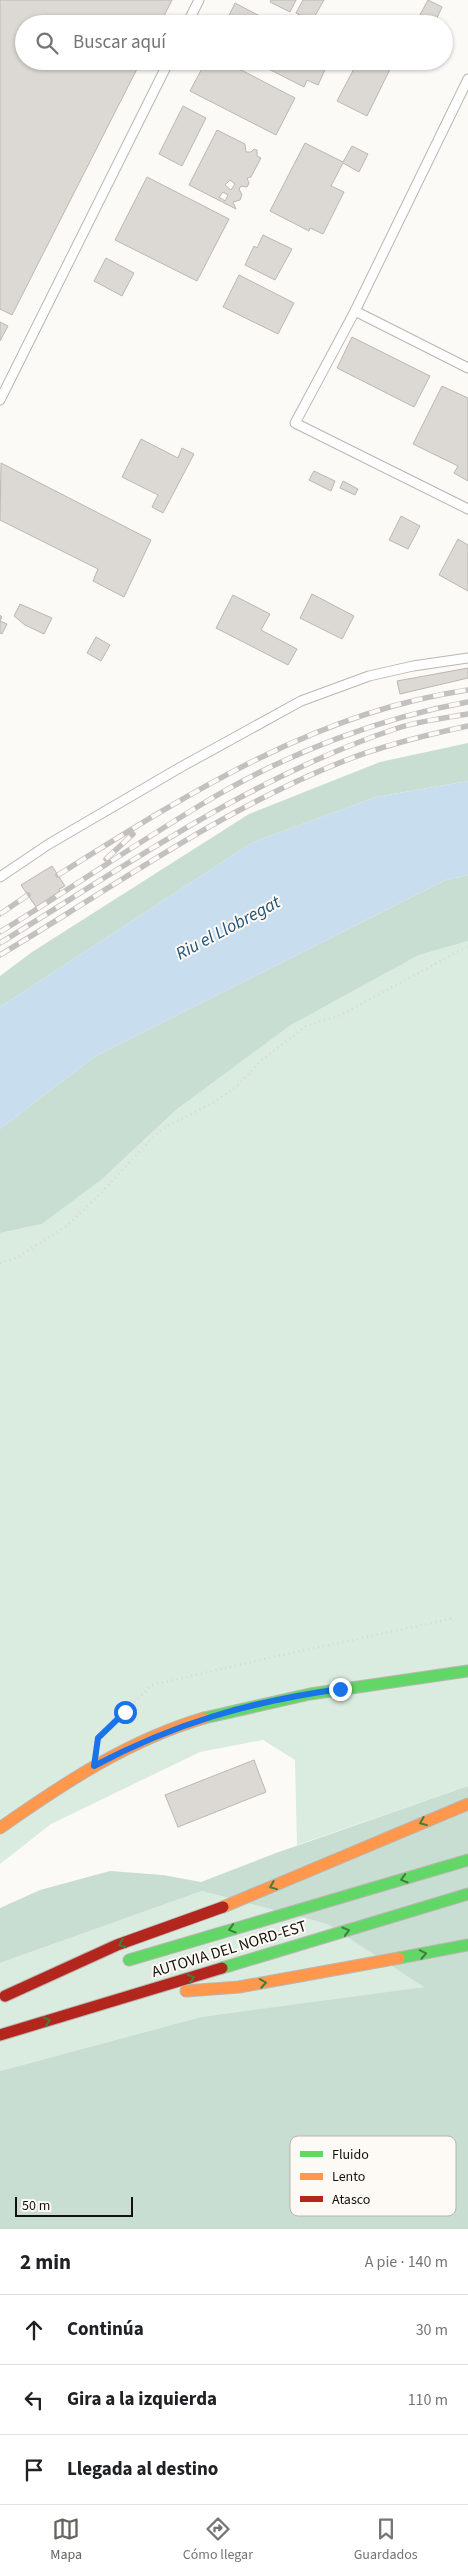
<!DOCTYPE html>
<html lang="es">
<meta charset="utf-8">
<style>
:root{--surface:#fff;--page:#f2f2f2;--text:#202124;--muted:#757577;--line:#e0e0e0;--accent:#67635e}
body{margin:0;font-family:"Source Sans 3",sans-serif;background:var(--page);color:var(--text)}
.scale{position:absolute;left:15px;bottom:12px;width:118px;box-sizing:border-box;padding-left:5px;border:2px solid #17110b;border-top:0;font-size:14px;line-height:18px;white-space:nowrap;color:#17110b;-webkit-text-stroke:4px #fdfaf6;paint-order:stroke}
.stop{position:absolute;width:15px;height:15px;margin:-11px;border:4px solid #1a73e8;border-radius:50%;background:#fff}
.stop.end{background:#1a73e8;border-color:#fff;box-shadow:0 1px 5px #0008}
.list{margin:0;padding:0;list-style:none}
h2{display:flex;justify-content:space-between;align-items:center;height:65px;margin:0;padding:0 20px;font-size:21px}
h2 small{font-size:16px;font-weight:400;color:var(--muted)}
.list li{display:grid;grid-template-columns:32px 1fr auto;gap:15px;align-items:center;box-sizing:border-box;height:70px;padding:0 20px;border-top:1px solid var(--line)}
.list b{display:block;font-size:19px;white-space:nowrap}
.list em{font-size:16px;font-style:normal;color:var(--muted)}
.icon{flex:none;width:28px;height:28px;fill:none;stroke:currentColor;stroke-width:2;stroke-linecap:round;stroke-linejoin:round}
.map{position:relative;flex:none;width:468px;height:2229px;overflow:hidden}
.search{position:absolute;background:var(--surface);box-shadow:0 1px 4px #0004;left:15px;right:15px;top:15px;height:55px;display:flex;align-items:center;gap:12px;box-sizing:border-box;padding:0 18px;border-radius:28px;color:var(--muted);font-size:19px}
.sheet{height:275px;background:var(--surface)}
nav{display:flex;justify-content:space-around;align-items:center;box-sizing:border-box;height:70px;border-top:1px solid var(--line);background:var(--surface);font-size:14px;color:var(--muted)}
nav a{display:grid;justify-items:center;gap:2px}
nav .on{color:var(--accent)}
.map>svg:first-child{display:block}
</style>
<div class="map">
<svg width="468" height="2229" viewBox="0 0 468 2229">
<rect width="100%" height="100%" fill="#fcfaf7"/>
<g fill="#daebe0">
<polygon points="468,941 468,1786 297,1845 295,1760 263,1740 200,1752 51,1824 0,1864 0,1233 42,1224 101,1180 176,1110 291,1025 419,955"/>
<polygon points="202,1891 327,1924 425,1987 201,2017 0,2071 0,1963"/>
</g>
<g fill="#c9ded2">
<polygon points="468,743 468,781 376,797 253,842 0,1007 0,976 32,952 249,814 380,762"/>
<polygon points="468,875 468,941 419,955 291,1025 176,1110 101,1180 42,1224 0,1233 0,1129 94,1057 446,880"/>
<polygon points="468,1786 468,2229 0,2229 0,2071 201,2017 424,1987 327,1924 202,1891 0,1963 0,1908 40,1890 110,1871 163,1875 201,1882 276,1853"/>
</g>
<polygon fill="#c8ddee" points="468,781 468,875 446,880 94,1057 0,1129 0,1007 253,842 376,797"/>
<g fill="#dcd8d3" stroke="#bbb7b2" fill-rule="evenodd">
<polygon points="0,0 172,0 160,24 24,24 24,61 141,61 12,315 0,309"/>
<polygon points="271,0 296,0 290,12 270,2"/>
<polygon points="303,0 324,0 312,21 296,13"/>
<polygon points="428,0 442,7 434,24 409,24 411,19 416,22"/>
<polygon points="235,3 275,24 225,24"/>
<polygon points="206,61 224,61 295,98 276,135 190,91"/>
<polygon points="253,61 329,61 318,85 307,80 304,87"/>
<polygon points="358,61 394,61 367,116 337,101"/>
<polygon points="183,106 206,118 182,166 159,154"/>
<path d="M 217,130 L 245,144 L 246,152 L 251,152 L 254,149 L 257,150 L 257,156 L 261,158 L 251,177 L 247,178 L 249,183 L 247,187 L 241,186 L 239,189 L 242,195 L 240,200 L 233,202 L 236,209 L 189,185 ZM 230,180 L 235,184 L 231,190 L 225,185 ZM 223,192 L 228,195 L 225,201 L 219,197 Z"/>
<polygon points="305,143 343,162 352,146 368,154 359,172 343,163 331,186 344,192 323,234 310,228 309,231 270,211"/>
<polygon points="147,177 229,219 197,281 115,240"/>
<polygon points="263,235 292,249 275,280 245,265 254,246 257,248"/>
<polygon points="106,258 134,273 122,296 94,281"/>
<polygon points="239,275 294,303 278,334 223,307"/>
<polygon points="0,322 8,326 0,341"/>
<polygon points="352,337 430,376 414,407 337,368"/>
<polygon points="442,386 468,398 468,481 454,473 458,466 413,444"/>
<polygon points="141,439 178,458 182,448 194,454 163,513 152,507 158,495 122,477"/>
<polygon points="1,463 151,540 124,597 93,581 98,569 0,520"/>
<polygon points="314,471 335,481 331,491 309,480"/>
<polygon points="343,481 358,489 355,495 340,488"/>
<polygon points="401,516 420,526 408,549 389,540"/>
<polygon points="458,539 468,545 468,591 439,575"/>
<polygon points="312,594 354,616 342,639 300,618"/>
<polygon points="233,595 270,614 261,630 297,649 288,665 216,628"/>
<polygon points="20,604 52,618 44,634 25,625 14,616"/>
<polygon points="0,615 2,617 0,621 7,624 2,634 0,633"/>
<polygon points="96,637 110,645 101,661 87,653"/>
<polygon points="468,668 468,678 400,694 397,681"/>
<polygon points="52,866 65,886 59,889 60,891 36,907 21,885"/>
<polygon points="254,1760 266,1792 178,1827 165,1795"/>
</g>
<g fill="none" stroke-linecap="round" stroke-linejoin="round">
<g stroke="#bab6b1" stroke-width="11">
<g id="lane">
<polyline points="187,24 199,0"/>
<polyline points="468,79 355,311 295,423 468,509"/>
<polyline points="355,311 468,368"/>
<polyline points="0,400 169,61"/>
<polyline points="0,877 49,844 181,767 301,701 369,676 413,666 468,658"/>
</g>
</g>
<g stroke="#bab6b1" stroke-width="13">
<g id="fast">
<polyline points="204,1718 310,1694 468,1671"/>
<polyline points="399,1958 468,1945"/>
<polyline points="129,1960 468,1860"/>
<polyline points="222,1968 468,1894"/>
</g>
</g>
<g stroke="#bab6b1" stroke-width="13">
<g id="slow">
<path d="M 0,1828 C 64,1783 129,1740 204,1718"/>
<polyline points="223,1907 468,1804"/>
<polyline points="186,1991 239,1987 399,1958"/>
</g>
</g>
<g stroke="#bab6b1" stroke-width="13">
<g id="jam">
<polyline points="5,1996 117,1945 223,1907"/>
<polyline points="0,2035 222,1968"/>
</g>
</g>
<g stroke="#d8d7d6" stroke-width="2.5" stroke-dasharray="1 4" stroke-linecap="butt">
<polyline points="0,1263 16,1258 67,1226 101,1193 150,1140 164,1128 214,1102 237,1086 263,1059 306,1026 341,1015 468,946"/>
<polyline points="97,1742 98,1738 152,1685 273,1657 454,1618"/>
</g>
<use href="#lane" stroke="#fffefe" stroke-width="9"/>
<use href="#fast" stroke="#63d668" stroke-width="11"/>
<use href="#slow" stroke="#ff974d" stroke-width="11"/>
<use href="#jam" stroke="#b3261e" stroke-width="11"/>
<g stroke="#c2c1c0" stroke-width="5.5">
<g id="rail">
<polyline points="106,859 133,834"/>
<path d="M 58,875 C 186,795 316,712 468,690"/>
<polyline points="0,914 28,895"/>
<path d="M 0,932 C 72,888 141,840 214,797 C 291,752 380,718 468,702"/>
<path d="M 0,943 C 129,864 253,776 398,728 C 420,721 445,718 468,714"/>
<path d="M 0,955 C 112,888 222,809 344,761 C 384,745 426,735 468,726"/>
</g>
</g>
<use href="#rail" stroke="#fdfaf6" stroke-width="4" stroke-dasharray="11" stroke-linecap="butt"/>
</g>
<defs><path id="oneway-chevron" d="M-2-3.5L2.5 0L-2 3.5" fill="none" stroke-width="1.6" stroke-linecap="round" stroke-linejoin="round" transform="scale(1.25)"/></defs>
<g stroke="#417d3e">
<use href="#oneway-chevron" transform="translate(423 1822) rotate(158)"/>
<use href="#oneway-chevron" transform="translate(404 1879) rotate(164)"/>
<use href="#oneway-chevron" transform="translate(273 1886) rotate(158)"/>
<use href="#oneway-chevron" transform="translate(232 1929) rotate(164)"/>
<use href="#oneway-chevron" transform="translate(346 1931) rotate(-17)"/>
<use href="#oneway-chevron" transform="translate(122 1944) rotate(159)"/>
<use href="#oneway-chevron" transform="translate(423 1954) rotate(-11)"/>
<use href="#oneway-chevron" transform="translate(191 1978) rotate(-17)"/>
<use href="#oneway-chevron" transform="translate(263 1983) rotate(-9)"/>
<use href="#oneway-chevron" transform="translate(47 2021) rotate(-17)"/>
</g>
<g fill="none" stroke-linecap="round" stroke-linejoin="round">
<path stroke="#1a73e8" stroke-width="6" d="M 125,1712 L 98,1738 L 94,1766 C 175,1723 249,1702 340,1689"/>
</g>
<g text-anchor="middle" dominant-baseline="central" stroke-width="4" stroke-linejoin="round" paint-order="stroke">
<g font-size="16" fill="#17110b" stroke="#fdfaf6">
<text transform="translate(229 1949) rotate(-17)">AUTOVIA DEL NORD-EST</text>
</g>
<g font-size="18" font-style="italic" fill="#235478" stroke="#fdfaf6">
<text transform="translate(228 928) rotate(-28)">Riu el Llobregat</text>
</g>
</g>
<rect x="290" y="2136" width="166" height="80" rx="8" fill="#fdfaf6" stroke="#b8b4b0" stroke-width="1"/>
<rect x="300" y="2151" width="23" height="6" fill="#63d668"/>
<rect x="300" y="2173" width="23" height="7" fill="#ff974d"/>
<rect x="300" y="2196" width="23" height="6" fill="#b3261e"/>
<g font-size="14" fill="#17110b">
<text x="332" y="2159">Fluido</text>
<text x="332" y="2181">Lento</text>
<text x="332" y="2204">Atasco</text>
</g>
</svg>
<div class="scale">50 m</div>
<div class="stop" style="left:125px;top:1712px"></div>
<div class="stop end" style="left:340px;top:1689px"></div>
<div class="search"><svg class="icon" aria-label="search" viewBox="0 0 24 24"><circle cx="10" cy="10" r="6"/><path d="M15 15l6 6"/></svg>Buscar aquí</div>
</div>
<section class="sheet">
<h2>2 min<small>A pie · 140 m</small></h2>
<ul class="list">
<li><svg class="icon" aria-label="ahead" viewBox="0 0 24 24"><path d="M12 20V5M6 11l6-6 6 6"/></svg><div><b>Continúa</b></div><em>30 m</em></li>
<li><svg class="icon" aria-label="left" viewBox="0 0 24 24"><path d="M17 20v-9H6M10 6l-5 5 5 5"/></svg><div><b>Gira a la izquierda</b></div><em>110 m</em></li>
<li><svg class="icon" aria-label="arrive" viewBox="0 0 24 24"><path d="M6 21V4h12l-3 4 3 4H6"/></svg><div><b>Llegada al destino</b></div></li>
</ul>
</section>
<nav>
<a class="on"><svg class="icon" aria-label="map" viewBox="0 0 24 24"><path d="M3 6l6-2 6 2 6-2v14l-6 2-6-2-6 2zM9 4v14M15 6v14"/></svg>Mapa</a>
<a><svg class="icon" aria-label="directions" viewBox="0 0 24 24"><path d="M12 3l9 9-9 9-9-9zM9 14v-3h6M13 9l2 2-2 2"/></svg>Cómo llegar</a>
<a><svg class="icon" aria-label="saved" viewBox="0 0 24 24"><path d="M7 4h10v16l-5-4-5 4z"/></svg>Guardados</a>
</nav>
